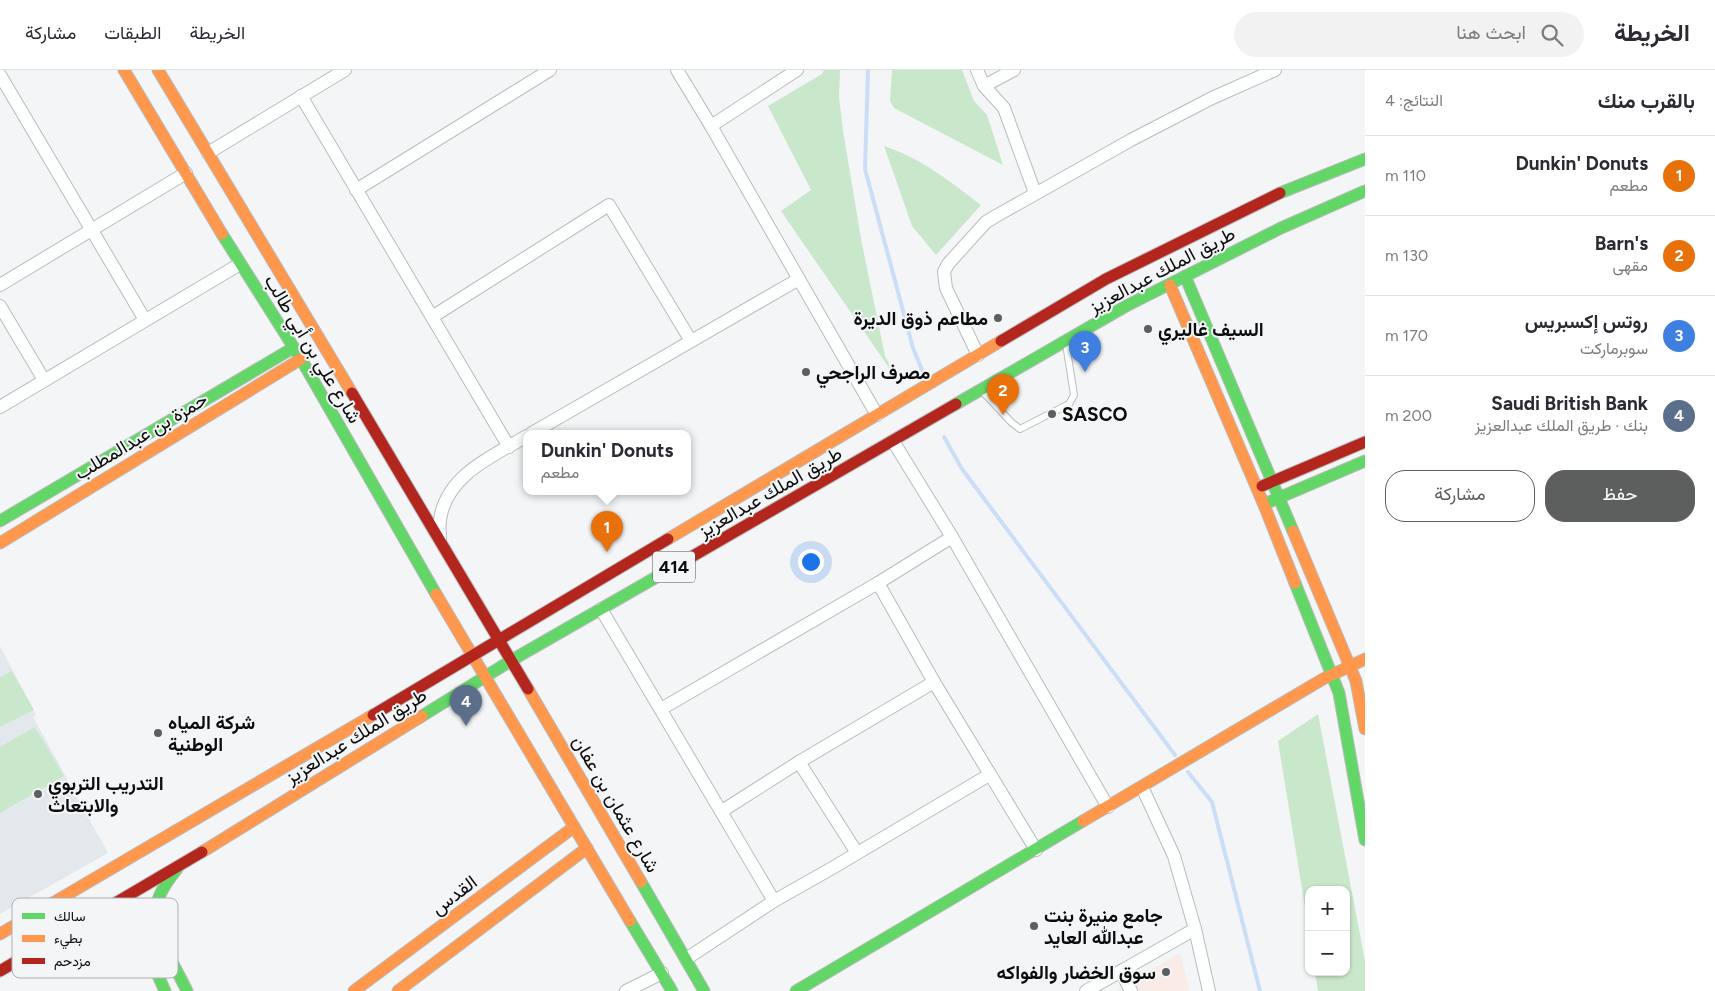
<!DOCTYPE html>
<html lang="ar">
<meta charset="utf-8">
<style>
:root{--surface:#fff;--page:#f2f2f3;--text:#2b2b33;--muted:#7c7c81;--line:#e1e1e2;--accent:#5d5e5e}
body{margin:0;font-family:Figtree,Vazirmatn,sans-serif;background:var(--page);color:var(--text);direction:rtl}
.controls{position:absolute;right:15px;bottom:15px;display:grid;overflow:hidden;border-radius:10px;box-shadow:0 1px 4px #0004}
.controls button{width:45px;height:45px;display:grid;place-items:center;padding:0;border:0;border-bottom:1px solid var(--line);background:var(--surface);color:var(--text);font:25px sans-serif}
.you{position:absolute;left:810px;top:491px;width:18px;height:18px;margin:-12px;border:4px solid #fff;border-radius:50%;background:#1a73e8;box-shadow:0 0 0 8px #1a73e833}
.badge{display:grid;place-items:center;width:32px;height:32px;border-radius:50%;background:var(--accent);color:#fff;font-size:16px;font-weight:700}
.pin{position:absolute;translate:-50% -41px;filter:drop-shadow(0 1px 2px #0008)}
.pin::after{content:'';position:absolute;top:26px;width:18px;height:15px;background:inherit;clip-path:polygon(0 0,100% 0,50% 100%)}
.popup{position:absolute;left:523px;top:360px;width:168px;height:65px;box-sizing:border-box;display:grid;place-content:center;border-radius:10px;background:var(--surface);filter:drop-shadow(0 1px 4px #0005);font-size:16px;white-space:nowrap;color:var(--muted)}
.popup b{font-size:19px;color:var(--text)}
.popup::after{content:'';position:absolute;left:50%;top:100%;margin-left:-10px;border:10px solid transparent;border-top-color:var(--surface)}
.list{margin:0;padding:0;list-style:none}
h2{display:flex;justify-content:space-between;align-items:center;height:65px;margin:0;padding:0 20px;font-size:21px}
h2 small{font-size:16px;font-weight:400;color:var(--muted)}
.list li{display:grid;grid-template-columns:32px 1fr auto;gap:15px;align-items:center;box-sizing:border-box;height:80px;padding:0 20px;border-top:1px solid var(--line)}
.list b{display:block;font-size:19px;white-space:nowrap}
.list p{margin:0;font-size:16px;white-space:nowrap;color:var(--muted)}
.list em{font-size:16px;font-style:normal;color:var(--muted)}
.actions{display:flex;gap:10px;padding:15px 20px}
.actions a{flex:1;padding:11px 0;border:1px solid var(--accent);border-radius:20px;text-align:center;font-size:18px;color:var(--accent)}
.actions .main{background:var(--accent);color:#fff}
.icon{flex:none;width:28px;height:28px;fill:none;stroke:currentColor;stroke-width:2;stroke-linecap:round;stroke-linejoin:round}
.map{position:relative;flex:none;width:1365px;height:921px;overflow:hidden;direction:ltr}
header{display:flex;align-items:center;gap:30px;box-sizing:border-box;height:70px;padding:0 25px;background:var(--surface);border-bottom:1px solid var(--line)}
header strong{font-size:24px}
nav{display:flex;gap:28px;margin-inline-start:auto;font-size:18px}
.search{width:350px;height:45px;background:var(--page);display:flex;align-items:center;gap:12px;box-sizing:border-box;padding:0 18px;border-radius:28px;color:var(--muted);font-size:19px}
main{display:flex}
aside{flex:1;background:var(--surface)}
.map>svg:first-child{display:block}
</style>
<header>
<strong>الخريطة</strong>
<div class="search"><svg class="icon" aria-label="search" viewBox="0 0 24 24"><circle cx="10" cy="10" r="6"/><path d="M15 15l6 6"/></svg>ابحث هنا</div>
<nav><a>الخريطة</a><a>الطبقات</a><a>مشاركة</a></nav>
</header>
<main>
<aside>
<h2>بالقرب منك<small>النتائج: 4</small></h2>
<ul class="list">
<li><span class="badge" style="background:#e8710a">1</span><div><b>Dunkin' Donuts</b><p>مطعم</p></div><em>110 m</em></li>
<li><span class="badge" style="background:#e8710a">2</span><div><b>Barn's</b><p>مقهى</p></div><em>130 m</em></li>
<li><span class="badge" style="background:#3f7fe0">3</span><div><b>روتس إكسبريس</b><p>سوبرماركت</p></div><em>170 m</em></li>
<li><span class="badge" style="background:#5c6f8a">4</span><div><b>Saudi British Bank</b><p>بنك · طريق الملك عبدالعزيز</p></div><em>200 m</em></li>
</ul>
<div class="actions"><a class="main">حفظ</a><a>مشاركة</a></div>
</aside>
<div class="map">
<svg width="1365" height="921" viewBox="0 0 1365 921">
<rect width="100%" height="100%" fill="#f4f5f6"/>
<polygon fill="#f9ece7" points="1180,883 1190,921 1115,921"/>
<polygon fill="#e3e8ec" points="0,576 36,645 33,647 108,783 0,844"/>
<g fill="#c9e8cb">
<polygon points="824,0 840,0 839,27 843,61 861,169 885,286 896,308 781,141 811,120 768,36 822,4"/>
<polygon points="892,0 962,0 974,31 987,45 1003,95 894,38 890,31"/>
<path d="M 884,76 C 921,88 951,112 981,135 L 936,185 L 912,156 Z"/>
<polygon points="12,601 34,640 0,657 0,607"/>
<polygon points="1318,644 1365,891 1365,921 1318,921 1315,902 1346,902 1346,820 1309,820 1309,862 1278,671"/>
<polygon points="35,657 64,706 0,743 0,677"/>
</g>
<g fill="none" stroke-linecap="round" stroke-linejoin="round">
<g stroke="#cbdef8" stroke-width="4">
<polyline points="868,0 865,99 913,278 922,300"/>
<polyline points="944,367 962,399 1175,685"/>
<polyline points="1188,702 1212,732 1260,921"/>
</g>
<g stroke="#babbbc" stroke-width="8">
<polyline id="lane" points="984,323 1011,352 1020,359 1069,334 1074,325 1066,274"/>
</g>
<g stroke="#babbbc" stroke-width="14">
<g id="street">
<polyline points="677,0 711,56 877,345"/>
<polyline points="977,0 984,16 1004,38 1035,123"/>
<polyline points="0,5 145,250"/>
<polyline points="984,16 1014,0"/>
<polyline points="301,26 509,377"/>
<polyline points="711,56 797,0"/>
<polyline points="208,83 345,0"/>
<polyline points="356,120 550,0"/>
<polyline points="0,215 186,103"/>
<polyline points="0,236 44,310"/>
<polyline points="432,247 609,135 691,271"/>
<polyline points="978,285 946,218 944,202 948,194 986,152 996,146 1131,70 1212,28 1275,0"/>
<polyline points="0,337 240,194"/>
<polyline points="532,363 799,209"/>
<polyline points="893,371 952,467 1108,737"/>
<path d="M 440,469 C 440,463 439,456 440,450 C 446,405 493,386 527,366"/>
<polyline points="878,513 934,612 1036,780"/>
<polyline points="601,539 774,831"/>
<polyline points="661,639 878,513 952,467"/>
<polyline points="799,692 857,783"/>
<polyline points="1142,717 1174,786 1195,859 1209,921"/>
<polyline points="722,741 799,692 934,612"/>
<polyline points="686,889 774,831 834,797 989,705"/>
<polyline points="1121,901 1131,921"/>
<polyline points="626,921 662,903"/>
<polyline points="1086,921 1195,859"/>
</g>
</g>
<g stroke="#babbbc" stroke-width="13">
<g id="fast">
<polyline points="1280,123 1365,89"/>
<polyline points="222,164 301,289 436,524"/>
<polyline points="1185,206 1293,461"/>
<polyline points="956,334 1126,236 1281,158 1365,121"/>
<polyline points="1269,432 1365,391"/>
<polyline points="0,451 293,278"/>
<polyline points="1295,513 1339,623 1365,770"/>
<polyline points="422,646 512,590 667,501"/>
<path d="M 177,799 C 168,810 159,822 156,837 C 151,861 177,899 187,921"/>
<polyline points="641,812 704,921"/>
<polyline points="630,851 672,921"/>
<path d="M 81,856 C 142,839 144,877 165,921"/>
<polyline points="796,921 1083,751"/>
</g>
</g>
<g stroke="#babbbc" stroke-width="13">
<g id="slow">
<polyline points="124,0 222,164"/>
<polyline points="158,0 352,323"/>
<polyline points="1170,215 1264,435 1295,513"/>
<polyline points="1293,461 1356,611 1365,659"/>
<polyline points="668,469 1001,271"/>
<polyline points="0,473 301,289"/>
<polyline points="436,524 630,851"/>
<polyline points="528,619 641,812"/>
<polyline points="1083,751 1323,609 1365,589"/>
<polyline points="202,782 422,646"/>
<polyline points="0,864 373,645"/>
<polyline points="354,921 574,757"/>
<polyline points="398,921 587,778"/>
</g>
</g>
<g stroke="#babbbc" stroke-width="13">
<g id="jam">
<polyline points="1001,271 1106,209 1280,123"/>
<polyline points="352,323 528,619"/>
<polyline points="1262,416 1365,372"/>
<polyline points="667,501 956,334"/>
<polyline points="373,645 668,469"/>
<polyline points="0,901 202,782"/>
</g>
</g>
<use href="#lane" stroke="#fdfefe" stroke-width="6"/>
<use href="#street" stroke="#fdfefe" stroke-width="12"/>
<use href="#fast" stroke="#63d668" stroke-width="11"/>
<use href="#slow" stroke="#ff974d" stroke-width="11"/>
<use href="#jam" stroke="#b3261e" stroke-width="11"/>
</g>
<g fill="#5d5e5e" stroke="#f3f5f7" stroke-width="2">
<circle cx="998" cy="248" r="5"/>
<circle cx="1148" cy="259" r="5"/>
<circle cx="806" cy="302" r="5"/>
<circle cx="1052" cy="344" r="5"/>
<circle cx="158" cy="663" r="5"/>
<circle cx="38" cy="724" r="5"/>
<circle cx="1034" cy="856" r="5"/>
<circle cx="1166" cy="902" r="5"/>
</g>
<g text-anchor="middle" dominant-baseline="central" stroke-width="4" stroke-linejoin="round" paint-order="stroke">
<rect fill="#f3f5f7" stroke="#515252" stroke-width="1" x="653" y="481.5" width="42" height="31" rx="4"/>
<g font-size="18" font-weight="bold" fill="#0b0c0c">
<text x="674" y="497">414</text>
</g>
<g font-size="19" fill="#0b0c0c" stroke="#f3f5f7">
<text transform="translate(1162 200) rotate(-28)">طريق الملك عبدالعزيز</text>
<text transform="translate(313 279) rotate(59)">شارع علي بن أبي طالب</text>
<text transform="translate(141 366) rotate(-31)">حمزة بن عبدالمطلب</text>
<text transform="translate(770 422) rotate(-30)">طريق الملك عبدالعزيز</text>
<text transform="translate(356 666) rotate(-32)">طريق الملك عبدالعزيز</text>
<text transform="translate(616 734) rotate(60)">شارع عثمان بن عفان</text>
<text transform="translate(454 825) rotate(-37)">القدس</text>
</g>
<g font-size="19" font-weight="bold" fill="#0b0c0c" stroke="#f3f5f7" text-anchor="start">
<text x="988" y="248" text-anchor="end">مطاعم ذوق الديرة</text>
<text x="1158" y="259">السيف غاليري</text>
<text x="816" y="302">مصرف الراجحي</text>
<text x="1062" y="344">SASCO</text>
<text x="168" y="652">شركة المياه<tspan x="168" dy="22">الوطنية</tspan></text>
<text x="48" y="713">التدريب التربوي<tspan x="48" dy="22">والابتعاث</tspan></text>
<text x="1044" y="845">جامع منيرة بنت<tspan x="1044" dy="22">عبدالله العايد</tspan></text>
<text x="1156" y="902" text-anchor="end">سوق الخضار والفواكه</text>
</g>
</g>
<rect x="12" y="828" width="166" height="80" rx="8" fill="#f3f5f7" stroke="#adafb0" stroke-width="1"/>
<rect x="22" y="843" width="23" height="6" fill="#63d668"/>
<rect x="22" y="865" width="23" height="7" fill="#ff974d"/>
<rect x="22" y="888" width="23" height="6" fill="#b3261e"/>
<g font-size="14" fill="#0b0c0c">
<text x="54" y="851">سالك</text>
<text x="54" y="873">بطيء</text>
<text x="54" y="896">مزدحم</text>
</g>
</svg>
<div class="controls">
<button>+</button>
<button>−</button>
</div>
<div class="you"></div>
<div class="pin badge" style="left:607px;top:482px;background:#e8710a">1</div>
<div class="popup"><b>Dunkin' Donuts</b>مطعم</div>
<div class="pin badge" style="left:1003px;top:345px;background:#e8710a">2</div>
<div class="pin badge" style="left:1085px;top:302px;background:#3f7fe0">3</div>
<div class="pin badge" style="left:466px;top:656px;background:#5c6f8a">4</div>
</div>
</main>
